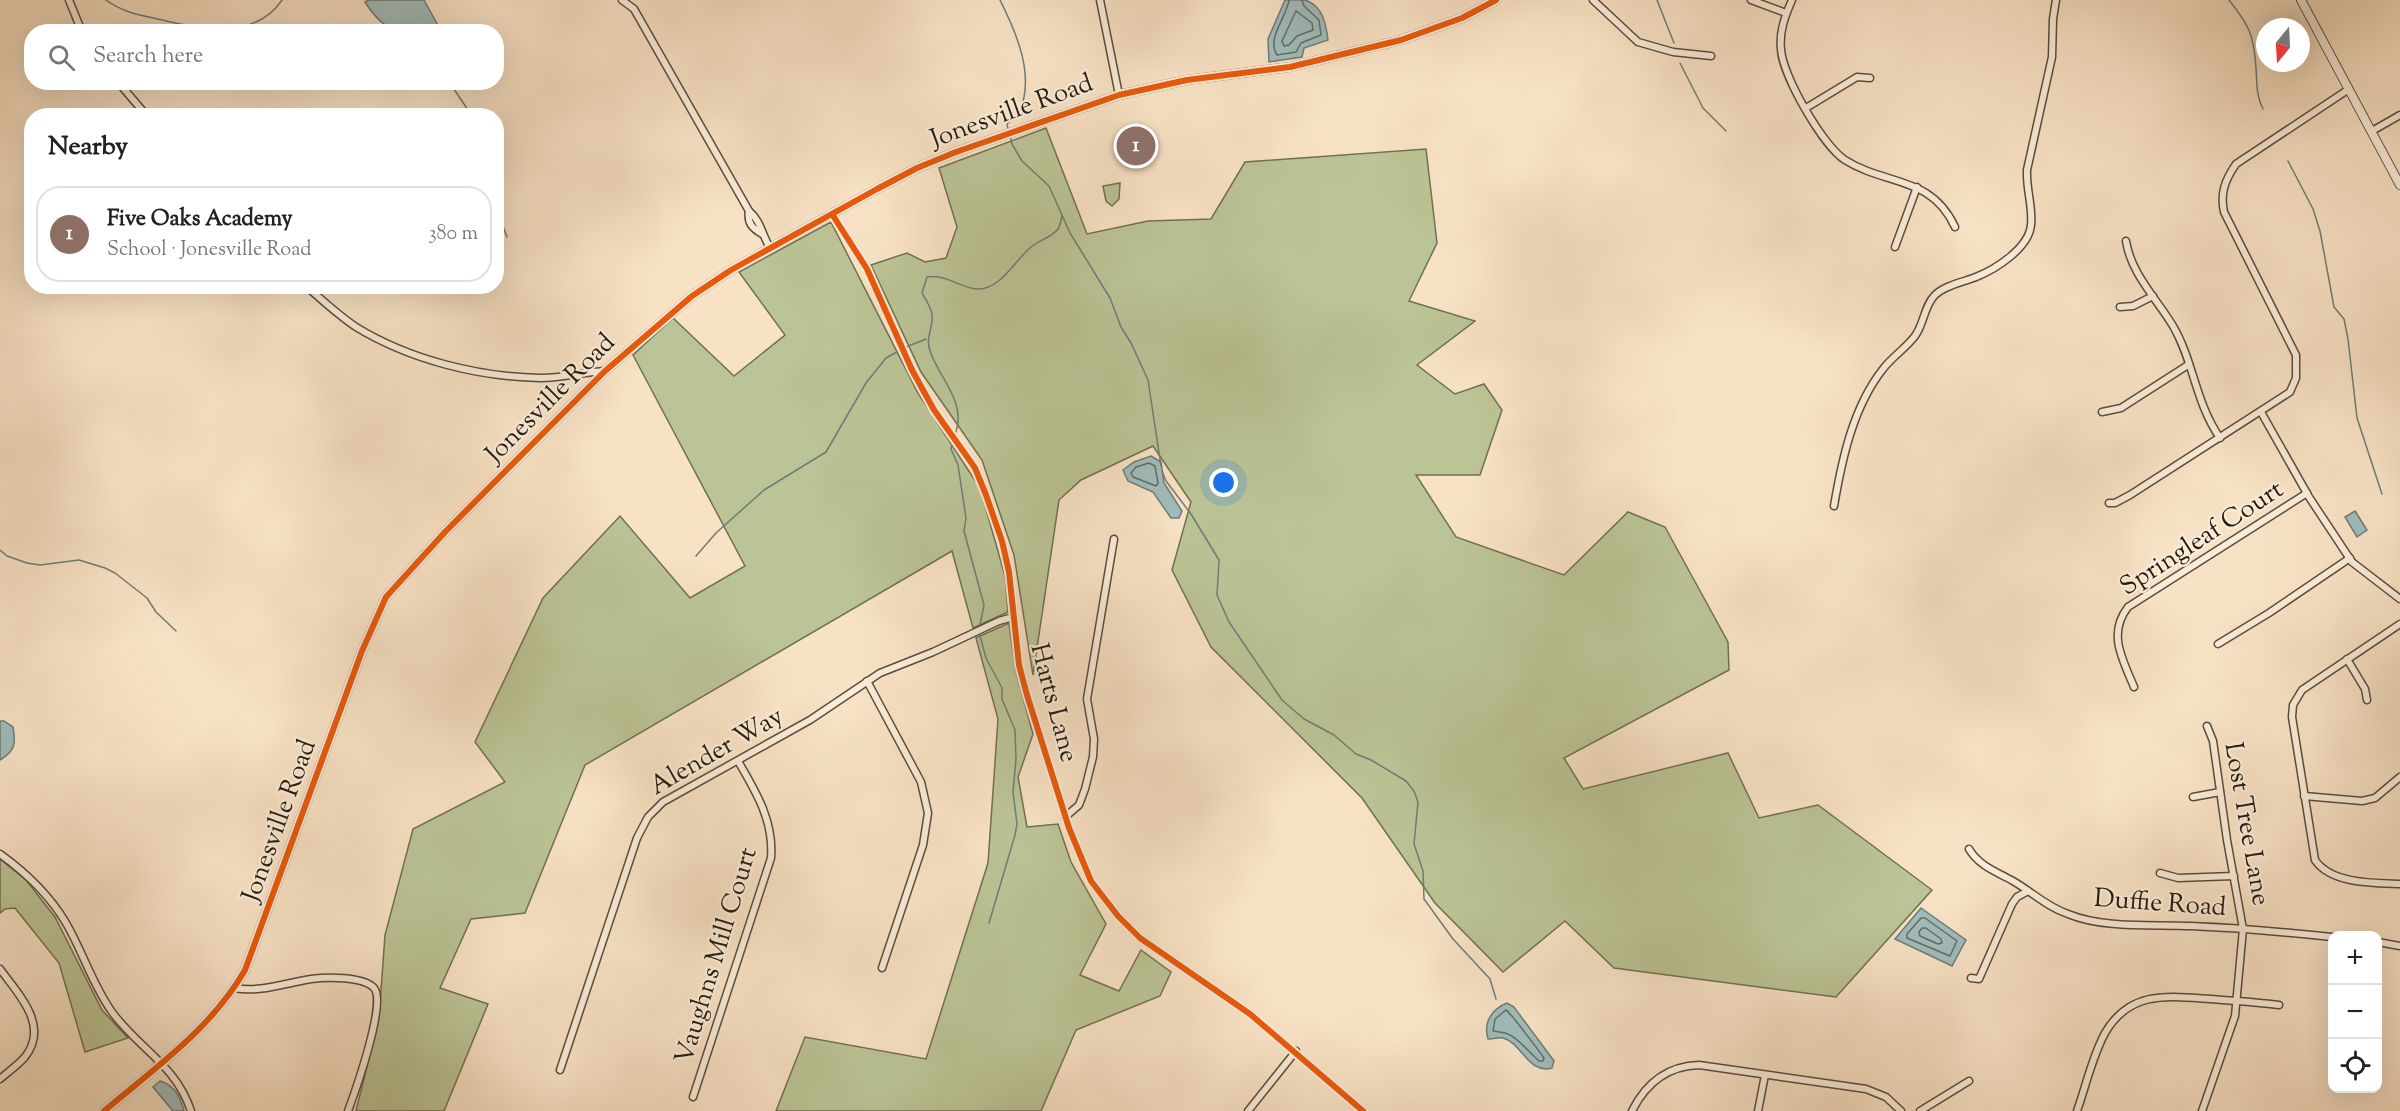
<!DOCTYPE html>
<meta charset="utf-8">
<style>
:root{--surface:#fff;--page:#f6f6f6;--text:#222;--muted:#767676;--line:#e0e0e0;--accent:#1a73e8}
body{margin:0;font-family:"Sorts Mill Goudy",serif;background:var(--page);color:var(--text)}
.controls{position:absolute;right:18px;bottom:18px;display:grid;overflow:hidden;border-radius:12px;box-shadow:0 6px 24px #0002}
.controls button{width:54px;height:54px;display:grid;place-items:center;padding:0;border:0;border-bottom:2px solid var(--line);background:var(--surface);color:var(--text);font:30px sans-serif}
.compass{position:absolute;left:2256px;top:18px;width:54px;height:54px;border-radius:50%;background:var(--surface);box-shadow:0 6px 24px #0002;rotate:198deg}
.you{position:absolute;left:1224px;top:483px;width:21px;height:21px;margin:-15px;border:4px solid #fff;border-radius:50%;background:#1a73e8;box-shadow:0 0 0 9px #1a73e833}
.badge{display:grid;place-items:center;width:39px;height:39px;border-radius:50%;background:var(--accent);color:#fff;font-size:20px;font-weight:700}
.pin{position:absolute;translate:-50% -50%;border:3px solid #fff;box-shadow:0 2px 6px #0006}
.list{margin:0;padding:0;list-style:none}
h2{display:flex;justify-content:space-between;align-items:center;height:78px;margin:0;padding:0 24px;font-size:26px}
h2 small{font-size:20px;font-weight:400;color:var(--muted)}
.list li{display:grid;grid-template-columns:39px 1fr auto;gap:18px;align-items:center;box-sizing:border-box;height:96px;margin:0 12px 12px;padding:0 12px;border:2px solid var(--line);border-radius:24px}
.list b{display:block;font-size:22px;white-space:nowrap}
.list p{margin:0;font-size:20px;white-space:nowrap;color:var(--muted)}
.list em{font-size:20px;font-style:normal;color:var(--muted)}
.icon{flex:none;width:33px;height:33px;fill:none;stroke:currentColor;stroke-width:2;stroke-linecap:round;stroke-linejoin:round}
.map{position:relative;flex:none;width:2400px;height:1111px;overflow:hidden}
.search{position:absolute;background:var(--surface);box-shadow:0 6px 24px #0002;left:24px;top:24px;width:480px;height:66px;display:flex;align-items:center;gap:15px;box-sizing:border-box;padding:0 21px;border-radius:24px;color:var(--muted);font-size:22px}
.panel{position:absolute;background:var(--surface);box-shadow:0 6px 24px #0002;left:24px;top:108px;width:480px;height:186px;border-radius:24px}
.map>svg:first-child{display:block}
</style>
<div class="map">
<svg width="2400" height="1111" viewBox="0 0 2400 1111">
<rect width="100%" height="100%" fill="#f8e2c5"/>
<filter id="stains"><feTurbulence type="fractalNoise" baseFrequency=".00333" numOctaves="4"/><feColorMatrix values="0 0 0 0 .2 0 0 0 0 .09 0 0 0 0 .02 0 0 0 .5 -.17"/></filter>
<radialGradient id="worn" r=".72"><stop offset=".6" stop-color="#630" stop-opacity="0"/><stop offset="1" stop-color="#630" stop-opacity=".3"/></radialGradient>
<g fill="#bbc496" stroke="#707052" stroke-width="1.5">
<polygon points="1046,128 1087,234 1148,221 1211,219 1245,162 1426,149 1437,243 1409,301 1475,321 1417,365 1455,394 1484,384 1502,410 1480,475 1416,475 1456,537 1564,575 1628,512 1665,527 1728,642 1729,670 1564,758 1583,789 1728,753 1759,818 1818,805 1932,890 1836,997 1614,968 1565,921 1503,972 1435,903 1362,798 1211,647 1172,570 1191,502 1153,446 1081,480 1059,500 1033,675 1014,555 982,460 921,372 871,265 907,253 925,262 946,258 957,227 939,168"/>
<polygon points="1120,183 1119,199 1112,206 1106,201 1103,186"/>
<polygon points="831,222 918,393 980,488 1005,576 1008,612 973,628 952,551 585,765 525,913 471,919 440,988 488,1004 444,1111 356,1111 379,1018 385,935 413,829 505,782 475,742 543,598 620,516 690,598 745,566 633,355 673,318 734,376 785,335 739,272"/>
<polygon points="1009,623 1015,668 1033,734 1018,777 1027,827 1058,824 1071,862 1106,924 1080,975 1119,991 1141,950 1171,972 1160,996 1076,1030 1041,1111 776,1111 805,1037 926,1059 988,863 998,719 976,638"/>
<polygon points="0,859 26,880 55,917 102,1010 128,1038 85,1052 59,963 15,908 5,909 0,913"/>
</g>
<g fill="#a0bcbc" stroke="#6f7c76" stroke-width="1.5">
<path d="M 369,0 L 424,0 L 441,31 C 402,32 388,38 365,2 Z"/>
<path d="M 1285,0 C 1291,0 1300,0 1305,0 C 1323,6 1326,24 1328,40 L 1304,48 L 1302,57 L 1269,62 L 1268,39 Z"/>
<polygon points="1151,456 1161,462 1164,483 1182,511 1179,518 1171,518 1153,492 1128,481 1123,470 1134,462"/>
<polygon points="2355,511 2367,530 2357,537 2345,517"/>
<path d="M 0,721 L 4,721 L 13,727 C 16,744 15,751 0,760 Z"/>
<polygon points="1921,908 1966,940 1952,966 1895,939"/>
<path d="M 1507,1003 L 1514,1007 L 1554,1061 L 1552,1068 C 1529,1075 1521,1042 1503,1038 C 1499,1037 1492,1039 1488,1039 C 1483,1022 1492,1009 1507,1003 Z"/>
<path d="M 160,1081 C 174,1085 181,1098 184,1111 L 173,1111 L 153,1087 Z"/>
</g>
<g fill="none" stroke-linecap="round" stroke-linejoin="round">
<g stroke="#626c65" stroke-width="1.5">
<path d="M 1289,0 C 1287,17 1266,38 1277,55 L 1296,52 L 1301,43 L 1321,35 L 1319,20 L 1304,6 L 1302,0"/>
<polygon points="1296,11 1312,23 1313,30 1297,36 1289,45 1284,46 1282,41"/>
<polygon points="1149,463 1155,466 1158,483 1156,486 1133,477 1131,473 1136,467"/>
<polygon points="1921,918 1925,918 1957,941 1950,956 1907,938 1907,934"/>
<polygon points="1922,928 1926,928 1941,939 1942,943 1938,944 1920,936 1919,932"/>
<path d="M 1506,1010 C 1510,1012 1539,1051 1544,1058 L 1543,1061 L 1539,1061 C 1530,1053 1518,1038 1508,1034 C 1503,1032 1498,1032 1493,1031 L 1495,1019 Z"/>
</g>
<g stroke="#6f7c76" stroke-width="1.5">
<path d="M 106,0 C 122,12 139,15 158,19 C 198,29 255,41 282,0"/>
<path d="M 1000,0 C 1016,32 1035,74 1020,111 C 1018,116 1011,120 1007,124 L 1008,129"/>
<polyline points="1657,0 1674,43"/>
<path d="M 2229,0 C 2249,25 2254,35 2256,68 C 2257,82 2256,96 2263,109"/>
<polyline points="1680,63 1703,108 1726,131"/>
<polyline points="454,89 472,116"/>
<polyline points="1010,136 1012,144 1022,161 1049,186 1070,233 1110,298 1121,327 1131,343 1148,380 1161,466"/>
<polyline points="2288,161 2313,209 2320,231 2334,307 2344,319 2348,339 2357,418 2382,494"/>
<polyline points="496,208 507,237"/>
<polyline points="906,347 926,339"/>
<path d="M 956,432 C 966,401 939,378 930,351 C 925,337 934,327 932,314 C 931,307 925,299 922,293 L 927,277 C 945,274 959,287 976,289 C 1000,291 1015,260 1031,247 C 1039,240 1051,238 1058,229 C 1060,226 1061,221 1062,216"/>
<polyline points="952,444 951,449 958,465 966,518 964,531 984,605 980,625"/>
<polyline points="1162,471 1166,481 1191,514 1219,560 1217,595 1229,622 1282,700 1304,719 1334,735 1356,754 1371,760 1406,781 1414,791 1418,802 1414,844 1423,871 1424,899 1453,939 1490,979 1496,999"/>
<polyline points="0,550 7,556 27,563 40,565 79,560 105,568 115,573 147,598 156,612 176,631"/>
<polyline points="696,556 716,533 764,490 826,452 866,383 886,358 897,352"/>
<polyline points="980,636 986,658 1002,688 1002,699 1015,730 1016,759 1013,792 1017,824 1015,835 989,923"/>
</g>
<g stroke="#5a4d3c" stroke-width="9">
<g id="minor">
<polyline points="69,0 82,32"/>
<path d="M 622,0 L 634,9 L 749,211 C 761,221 762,235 770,248"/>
<polyline points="1100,0 1119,95"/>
<polyline points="1593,0 1638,42 1673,52 1711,56"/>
<polyline points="1751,0 1786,13"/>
<path d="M 1792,0 C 1785,16 1779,32 1781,49 C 1782,75 1823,146 1845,160 C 1886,186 1931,175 1955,227"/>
<polyline points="118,82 147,116"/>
<polyline points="1806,108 1857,77 1870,78"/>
<polyline points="2372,131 2400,115"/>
<path d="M 749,211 C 747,223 752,228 762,234"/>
<polyline points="832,214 867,269 912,370 934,410 975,468 986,495 1002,541 1009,572 1019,665 1027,695 1069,828 1091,881 1118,916 1140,938 1250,1014 1363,1111"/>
<path d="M 2126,241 C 2131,274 2157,299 2173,326 C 2194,362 2195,402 2220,438"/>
<polyline points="1895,247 1917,187"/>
<path d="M 306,286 C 322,300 338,315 356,327 C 410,360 479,377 541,378 C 563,378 584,372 605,371"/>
<polyline points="2120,307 2133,306 2153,296"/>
<polyline points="2102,412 2121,408 2188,365"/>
<polyline points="2261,412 2309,497 2352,562 2400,599"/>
<path d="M 2109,503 L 2115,503 L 2130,495 L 2290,392 L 2296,378 L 2296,355 L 2224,212 C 2220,193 2225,180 2236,164 L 2349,89"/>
<path d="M 1834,506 C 1842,459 1853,407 1883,369 C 1892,357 1906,348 1915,336 C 1924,324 1924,306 1935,295 C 1945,285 1964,282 1976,277 C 1996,269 2029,248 2031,225 C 2033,207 2026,189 2027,170 L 2052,57 L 2053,19 L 2056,0"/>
<path d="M 2400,624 L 2302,690 L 2293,705 L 2292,717 L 2315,860 C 2331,884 2374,883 2400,884"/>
<polyline points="2218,644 2269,613 2350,558"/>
<polyline points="2347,659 2365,689 2367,700"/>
<polyline points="867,681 921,782 928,813 923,845 882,968"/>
<path d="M 2134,687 C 2123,660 2107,634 2128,607 L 2307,493"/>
<polyline points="2304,796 2362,801 2375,798 2400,777"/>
<polyline points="2193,797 2220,792"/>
<polyline points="1065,817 1079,805 1085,789 1093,757 1094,739 1087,699 1114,539"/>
<path d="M 1969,849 C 1979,866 1997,872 2013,881 C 2032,892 2047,907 2068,914 C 2105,929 2151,924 2191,926 C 2238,928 2285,932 2332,937"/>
<path d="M 0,854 C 25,872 50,896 66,923 C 83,952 92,984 112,1012 C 139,1049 176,1065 191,1111"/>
<polyline points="2160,873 2178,878 2234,876"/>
<polyline points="2378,942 2400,946"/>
<path d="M 0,969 C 18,994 50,1025 25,1057 C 18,1065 8,1072 0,1079"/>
<polyline points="1971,978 1979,979 2012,904 2017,897 2028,891"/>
<path d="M 234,988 C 260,993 285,983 311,979 C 326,977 363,976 374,988 C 387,1002 355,1092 348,1111"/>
<polyline points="560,1070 637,838 648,817 663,802 810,720 880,673 933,652 999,621 1013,617"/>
<path d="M 693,1097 L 771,858 C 774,821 756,792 738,761"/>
<polyline points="1248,1111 1296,1051"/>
<path d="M 1632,1111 C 1646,1083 1667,1066 1699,1065 L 1866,1089 L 1886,1097 L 1901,1111"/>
<polyline points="1758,1111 1765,1075"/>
<polyline points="1920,1111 1969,1081"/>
<path d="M 2077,1111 C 2086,1086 2092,1057 2105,1033 C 2130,990 2168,996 2210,999 C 2233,1001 2256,1002 2279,1005"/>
<polyline points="2202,1111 2235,1016 2243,929 2227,840 2213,741 2207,726"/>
</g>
</g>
<g stroke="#5a4d3c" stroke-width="10">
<g id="tertiary">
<polyline points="2301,0 2400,185"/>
<path d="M 104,1111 C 155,1068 211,1029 245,970 L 362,651 L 386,597 L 445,532 L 605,371 L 692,296 L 731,270 L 877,189 L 917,168 L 956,152 L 1119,95 L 1187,80 L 1290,67 L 1401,40 L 1462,18 L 1496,0"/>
</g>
</g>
<use href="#minor" stroke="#faecd9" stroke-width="6"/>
<use href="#tertiary" stroke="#faecd9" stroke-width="8"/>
<g stroke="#faecd9" stroke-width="10">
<g id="cycleway">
<polyline points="832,214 867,269 912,370 934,410 975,468 986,495 1002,541 1009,572 1019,665 1027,695 1069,828 1091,881 1118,916 1140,938 1250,1014 1363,1111"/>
<path d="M 104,1111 C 155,1068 211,1029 245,970 L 362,651 L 386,597 L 445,532 L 605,371 L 692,296 L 731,270 L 877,189 L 917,168 L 956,152 L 1119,95 L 1187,80 L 1290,67 L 1401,40 L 1462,18 L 1496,0"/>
</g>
</g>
<use href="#cycleway" stroke="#e8590c" stroke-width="6"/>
</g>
<g text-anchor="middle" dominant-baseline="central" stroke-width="4.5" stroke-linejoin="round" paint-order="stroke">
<g font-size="26" fill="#251b0e" stroke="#faecd9">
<text transform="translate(1012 112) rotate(-20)">Jonesville Road</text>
<text transform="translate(551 399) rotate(-45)">Jonesville Road</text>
<text transform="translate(2202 539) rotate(-33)">Springleaf Court</text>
<text transform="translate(1053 703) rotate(75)">Harts Lane</text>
<text transform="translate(717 752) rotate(-30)">Alender Way</text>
<text transform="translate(280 821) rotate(-70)">Jonesville Road</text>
<text transform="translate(2246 824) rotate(80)">Lost Tree Lane</text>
<text transform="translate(2160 904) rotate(4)">Duffie Road</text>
<text transform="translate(717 956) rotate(-73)">Vaughns Mill Court</text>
</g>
</g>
<rect width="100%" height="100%" filter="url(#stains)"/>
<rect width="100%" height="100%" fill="url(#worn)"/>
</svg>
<div class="controls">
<button>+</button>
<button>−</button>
<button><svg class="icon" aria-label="locate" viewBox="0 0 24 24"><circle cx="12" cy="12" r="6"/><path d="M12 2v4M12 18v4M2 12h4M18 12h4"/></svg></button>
</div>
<svg class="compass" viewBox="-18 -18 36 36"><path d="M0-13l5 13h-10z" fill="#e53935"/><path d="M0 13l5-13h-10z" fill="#767676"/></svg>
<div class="you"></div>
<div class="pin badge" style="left:1136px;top:146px;background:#8d6e63">1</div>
<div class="search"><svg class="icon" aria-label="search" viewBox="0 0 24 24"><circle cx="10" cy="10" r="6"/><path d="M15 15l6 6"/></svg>Search here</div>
<section class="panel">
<h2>Nearby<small></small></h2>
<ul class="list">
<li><span class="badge" style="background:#8d6e63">1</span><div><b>Five Oaks Academy</b><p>School · Jonesville Road</p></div><em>380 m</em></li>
</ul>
</section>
</div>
